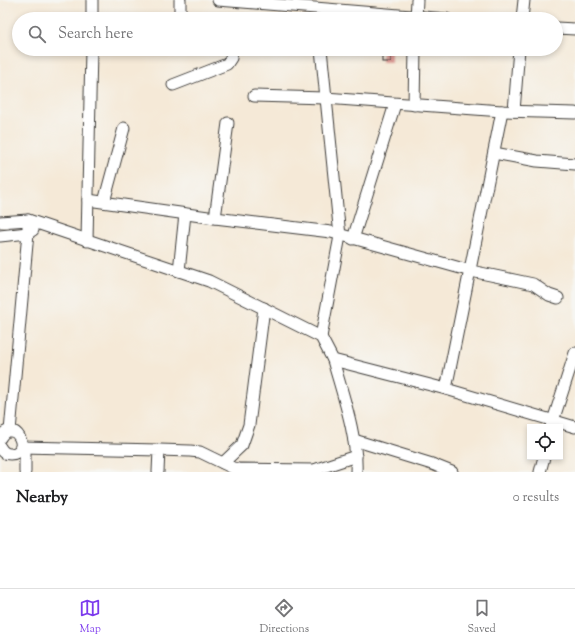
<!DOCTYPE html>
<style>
:root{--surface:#fff;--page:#f6f6f6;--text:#202124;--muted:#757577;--line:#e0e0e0;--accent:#7c3aed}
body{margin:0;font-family:"Sorts Mill Goudy",serif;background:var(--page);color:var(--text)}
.controls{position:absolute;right:12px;bottom:12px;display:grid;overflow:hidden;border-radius:0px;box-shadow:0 2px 6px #0003}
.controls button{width:36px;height:36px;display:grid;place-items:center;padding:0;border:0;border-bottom:1px solid var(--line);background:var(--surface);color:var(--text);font:20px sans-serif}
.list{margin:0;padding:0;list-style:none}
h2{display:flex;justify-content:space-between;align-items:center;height:52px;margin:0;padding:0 16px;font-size:17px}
h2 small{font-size:13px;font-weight:400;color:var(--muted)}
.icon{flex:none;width:22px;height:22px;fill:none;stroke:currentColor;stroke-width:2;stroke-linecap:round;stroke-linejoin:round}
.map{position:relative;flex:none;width:575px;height:472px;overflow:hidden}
.search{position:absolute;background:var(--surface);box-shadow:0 2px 6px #0003;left:12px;right:12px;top:12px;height:44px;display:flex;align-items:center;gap:10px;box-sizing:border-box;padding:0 14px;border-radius:22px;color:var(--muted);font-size:15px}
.sheet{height:116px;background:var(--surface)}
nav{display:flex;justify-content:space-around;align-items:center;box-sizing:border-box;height:56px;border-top:1px solid var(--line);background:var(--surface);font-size:11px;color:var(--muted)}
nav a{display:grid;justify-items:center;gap:2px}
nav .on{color:var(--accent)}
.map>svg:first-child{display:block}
</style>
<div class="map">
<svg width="575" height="472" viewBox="0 0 575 472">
<rect width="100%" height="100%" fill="#f6f6f2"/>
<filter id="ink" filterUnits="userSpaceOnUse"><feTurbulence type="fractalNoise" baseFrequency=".025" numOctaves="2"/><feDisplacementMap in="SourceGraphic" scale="8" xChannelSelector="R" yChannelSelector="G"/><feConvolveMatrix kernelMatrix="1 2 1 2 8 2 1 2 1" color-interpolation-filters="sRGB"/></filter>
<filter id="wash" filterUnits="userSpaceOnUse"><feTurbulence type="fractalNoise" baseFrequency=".012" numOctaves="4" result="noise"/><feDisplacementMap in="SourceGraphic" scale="16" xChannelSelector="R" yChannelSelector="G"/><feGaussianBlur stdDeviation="0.9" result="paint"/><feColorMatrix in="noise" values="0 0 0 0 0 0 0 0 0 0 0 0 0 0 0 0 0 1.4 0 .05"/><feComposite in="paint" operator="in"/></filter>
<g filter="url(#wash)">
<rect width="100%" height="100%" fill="#f5e9d7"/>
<g id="blocks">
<rect fill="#dc928c" x="382" y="49" width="9" height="13"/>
</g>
</g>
<g filter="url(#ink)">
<use href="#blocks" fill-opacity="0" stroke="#3d3b38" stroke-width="1"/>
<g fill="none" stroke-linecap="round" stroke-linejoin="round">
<g stroke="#3d3b38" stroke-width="13">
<g id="minor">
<polyline points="180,0 180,19"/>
<polyline points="218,0 447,19"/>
<polyline points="92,19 92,0"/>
<polyline points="416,19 417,0"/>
<polyline points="522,19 524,0"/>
<polyline points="556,28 575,29"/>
<polyline points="321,49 340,236 321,337"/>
<polyline points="173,85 227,64 231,58 232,49"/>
<polyline points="254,96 325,98 502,111 575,113"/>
<polyline points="414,105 415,49"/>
<polyline points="514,111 519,49"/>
<polyline points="494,153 537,161 575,164"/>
<polyline points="88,200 215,218 331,232 471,271 533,284 549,295 558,298"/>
<polyline points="104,202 124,128"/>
<polyline points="215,218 228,123"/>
<polyline points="0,222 28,220 209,281 321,337 333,360 446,389 575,427"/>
<polyline points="0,236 28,233 33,230"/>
<polyline points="353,239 395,104"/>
<polyline points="87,241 91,49"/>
<polyline points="179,271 185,214"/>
<path d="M 333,360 C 342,393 358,438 356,472"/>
<polyline points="446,389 502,111"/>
<polyline points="551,427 575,353"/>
<polyline points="10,431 28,233 28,220"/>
<path d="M 0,438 C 14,415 34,453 10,454 C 5,454 2,451 0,447"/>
<polyline points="354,440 432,464 452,472"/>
<polyline points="21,447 159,450 158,472"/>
<polyline points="25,447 25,472"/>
<polyline points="159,450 190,451 200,452 233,468 238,469 314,470 356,456"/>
<polyline points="223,463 242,445 249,425 264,308"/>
<polyline points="540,472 544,457"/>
</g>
</g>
<use href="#minor" stroke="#fff" stroke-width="11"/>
</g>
</g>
</svg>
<div class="controls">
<button><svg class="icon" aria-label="locate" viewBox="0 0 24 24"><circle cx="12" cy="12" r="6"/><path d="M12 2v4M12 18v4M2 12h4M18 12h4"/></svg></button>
</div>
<div class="search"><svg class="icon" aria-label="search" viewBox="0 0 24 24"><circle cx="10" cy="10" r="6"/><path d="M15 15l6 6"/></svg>Search here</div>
</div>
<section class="sheet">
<h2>Nearby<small>0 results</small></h2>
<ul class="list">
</ul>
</section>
<nav>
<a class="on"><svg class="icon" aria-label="map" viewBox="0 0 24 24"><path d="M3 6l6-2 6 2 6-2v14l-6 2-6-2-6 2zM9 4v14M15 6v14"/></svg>Map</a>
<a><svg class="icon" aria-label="directions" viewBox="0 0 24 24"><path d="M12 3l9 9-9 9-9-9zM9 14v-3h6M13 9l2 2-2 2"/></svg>Directions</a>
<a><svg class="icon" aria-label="saved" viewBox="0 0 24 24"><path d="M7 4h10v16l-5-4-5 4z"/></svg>Saved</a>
</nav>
